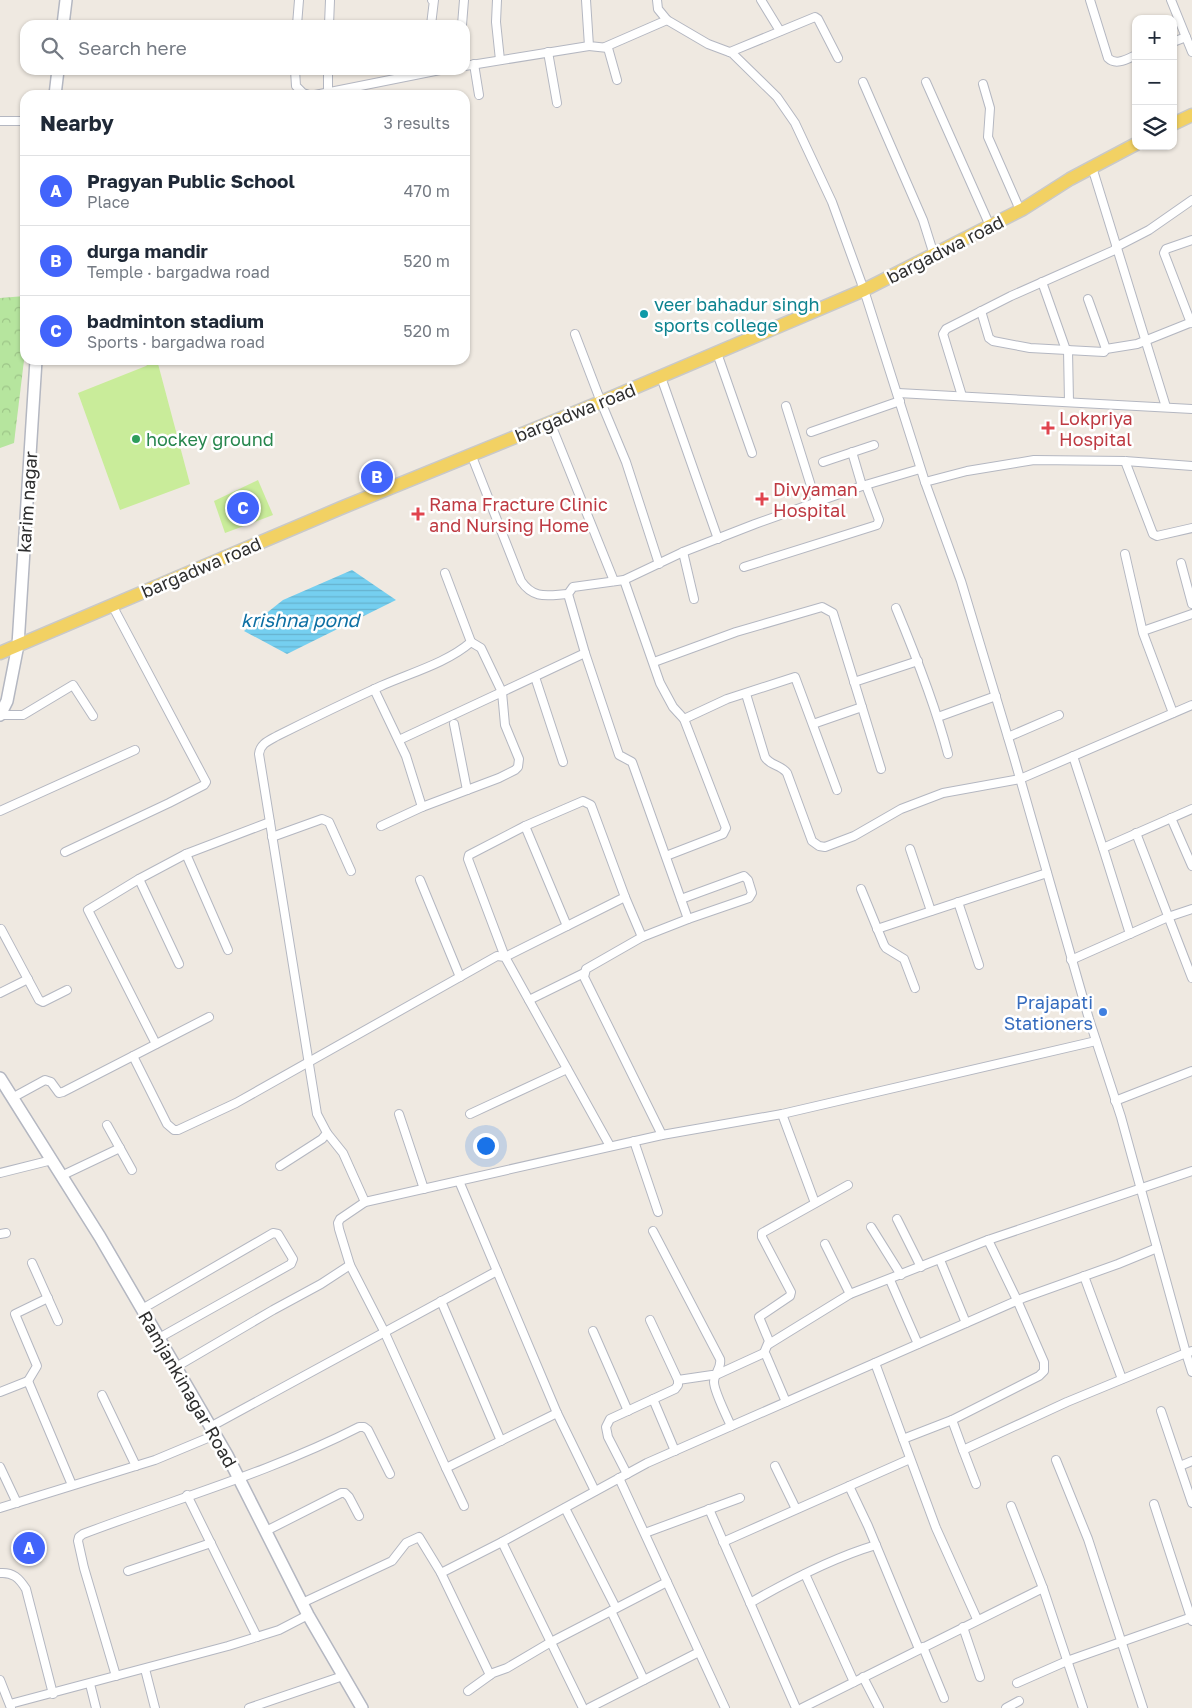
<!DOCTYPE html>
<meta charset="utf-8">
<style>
:root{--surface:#fff;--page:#f2f2f3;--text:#1f2937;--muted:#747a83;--line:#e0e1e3;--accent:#4264fb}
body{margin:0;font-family:"Golos Text",sans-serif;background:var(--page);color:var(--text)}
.controls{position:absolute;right:15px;top:15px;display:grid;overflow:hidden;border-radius:10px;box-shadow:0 1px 4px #0004}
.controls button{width:45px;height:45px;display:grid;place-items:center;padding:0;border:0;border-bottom:1px solid var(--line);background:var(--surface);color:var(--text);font:25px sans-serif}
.you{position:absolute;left:485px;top:1145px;width:18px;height:18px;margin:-12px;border:4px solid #fff;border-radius:50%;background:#1a73e8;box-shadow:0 0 0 8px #1a73e833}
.badge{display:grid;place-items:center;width:32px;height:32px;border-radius:50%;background:var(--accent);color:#fff;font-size:16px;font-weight:700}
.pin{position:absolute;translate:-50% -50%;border:2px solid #fff;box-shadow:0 1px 5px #0006}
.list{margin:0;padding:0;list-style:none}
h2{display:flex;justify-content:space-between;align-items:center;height:65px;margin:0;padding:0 20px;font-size:21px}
h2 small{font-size:16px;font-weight:400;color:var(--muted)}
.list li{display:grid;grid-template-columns:32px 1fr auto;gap:15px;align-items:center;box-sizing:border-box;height:70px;padding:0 20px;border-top:1px solid var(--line)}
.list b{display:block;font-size:19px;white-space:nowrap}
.list p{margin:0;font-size:16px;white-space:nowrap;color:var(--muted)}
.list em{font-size:16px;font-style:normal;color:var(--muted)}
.icon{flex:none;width:28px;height:28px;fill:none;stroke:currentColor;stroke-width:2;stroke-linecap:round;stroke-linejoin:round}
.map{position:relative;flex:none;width:1192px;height:1708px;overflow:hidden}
.search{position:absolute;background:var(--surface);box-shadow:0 1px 4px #0004;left:20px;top:20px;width:450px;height:55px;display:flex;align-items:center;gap:12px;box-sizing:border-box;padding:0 18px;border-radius:15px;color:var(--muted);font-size:19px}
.panel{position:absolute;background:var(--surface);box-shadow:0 1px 4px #0004;left:20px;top:90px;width:450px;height:275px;border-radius:15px}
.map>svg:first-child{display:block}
</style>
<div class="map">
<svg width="1192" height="1708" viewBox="0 0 1192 1708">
<defs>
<pattern id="park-crowns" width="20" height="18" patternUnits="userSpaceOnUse" patternTransform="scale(1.25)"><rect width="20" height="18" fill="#b6e59e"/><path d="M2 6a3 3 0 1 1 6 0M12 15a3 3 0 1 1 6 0" fill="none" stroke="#9dc588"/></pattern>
<pattern id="water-rules" width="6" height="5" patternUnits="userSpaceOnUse" patternTransform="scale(1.25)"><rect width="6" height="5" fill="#75cff0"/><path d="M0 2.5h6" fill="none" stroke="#66b2ce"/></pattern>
</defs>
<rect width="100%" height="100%" fill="#efe9e1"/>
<polygon fill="url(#park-crowns)" points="25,296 25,352 14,443 0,448 0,298"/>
<g fill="#c9ec9a">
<polygon points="152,360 157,360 190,484 120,510 78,393 146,366"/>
<polygon points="258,480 273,515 225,533 214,501"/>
</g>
<polygon fill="url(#water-rules)" points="352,570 396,600 287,654 244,631 283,600"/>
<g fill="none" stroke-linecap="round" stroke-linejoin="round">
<g stroke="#b4b7c1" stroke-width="10">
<g id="street">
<polyline points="497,0 496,22 500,60"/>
<polyline points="586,0 589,46 608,48 617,80"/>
<polyline points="657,0 658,9 667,20 708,44 732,53 777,97 795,123 832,202 864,290 925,482 961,581 1013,754 1089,1019 1121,1117 1186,1353 1192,1351"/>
<polyline points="761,0 780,31"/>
<path d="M 1090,0 L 1108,58 C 1116,66 1127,59 1136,55"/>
<polyline points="1171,0 1192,52"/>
<polyline points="297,25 299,0"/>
<polyline points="329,25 330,0"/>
<polyline points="431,25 434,0 432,0"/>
<polyline points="462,25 464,0"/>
<polyline points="1173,42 1186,37"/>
<polyline points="605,47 667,20"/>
<polyline points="548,52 557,103"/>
<polyline points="730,52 815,17 818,19 838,58"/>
<polyline points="474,64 479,95"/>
<polyline points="465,66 589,46"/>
<polyline points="295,70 296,86 303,93 309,95"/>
<polyline points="863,82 923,220 934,255"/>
<polyline points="926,82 990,226"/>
<polyline points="983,84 990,108 988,137 1020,210"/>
<polyline points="328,92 328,70"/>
<polyline points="315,95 440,70"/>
<polyline points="0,121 25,121"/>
<polyline points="1092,167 1166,407"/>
<polyline points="1116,247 1149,230 1192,200"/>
<polyline points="1042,282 1066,350"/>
<polyline points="981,311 989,338 993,341 1030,348 1104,352 1106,349 1088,299"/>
<polyline points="1191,323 1164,253 1166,249 1192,240"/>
<polyline points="575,334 601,402 626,462 659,564"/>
<polyline points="1106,349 1137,344 1192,322"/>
<polyline points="1068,350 1069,402"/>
<polyline points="717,353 752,453"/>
<polyline points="661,377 718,539"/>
<polyline points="898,393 1192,409"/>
<polyline points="962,396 943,334 946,329 1011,296 1117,249"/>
<polyline points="786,406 816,502"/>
<polyline points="550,422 614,581"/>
<polyline points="811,432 900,401"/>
<polyline points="852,452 862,486"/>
<path d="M 471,454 L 521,581 C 534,600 548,595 568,594"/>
<polyline points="1125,461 1153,534 1157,536 1192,528"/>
<polyline points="823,462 874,445"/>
<polyline points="925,482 967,471 1034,460 1125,461 1192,466"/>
<polyline points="683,552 694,599"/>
<polyline points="1125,554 1143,633 1173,713"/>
<polyline points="1181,563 1192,604"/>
<polyline points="744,567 877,525 879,520 866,485"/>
<polyline points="624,580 660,683 673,707 684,719 726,828 723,834 666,856"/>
<path d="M 896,608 C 916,656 935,704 948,754"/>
<polyline points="1143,631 1192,614"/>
<polyline points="471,642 481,648 502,692 585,653 568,594 573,587 624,580 683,552 755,524 862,486 920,469"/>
<polyline points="585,653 619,755 632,762 688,919 642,937 586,969 584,977 662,1135"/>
<polyline points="654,662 736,632 822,607 833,613 881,769"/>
<polyline points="535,677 563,762"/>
<polyline points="854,682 918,661"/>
<polyline points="374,689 406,756 422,807"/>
<path d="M 746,694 L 765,757 C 770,766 780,764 787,773 L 812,841 L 819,846 L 825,847 L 854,836 L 901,809 L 943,793 L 1020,779 L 1192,705"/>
<polyline points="0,715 23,715 73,685 93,716"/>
<polyline points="938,717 996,696"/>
<polyline points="684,719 727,699 795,677 837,790"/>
<polyline points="454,724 467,790"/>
<polyline points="813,724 862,707"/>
<polyline points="1008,737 1059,715"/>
<polyline points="1073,756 1103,848"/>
<polygon points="583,801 591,805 625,897 505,957 468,859 469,855 525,826"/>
<polyline points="0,811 135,750"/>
<polyline points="1171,818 1192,866"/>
<polyline points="381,826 422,807 499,778 515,770 518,767 519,759 505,725 502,692 399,740"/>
<polyline points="525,826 567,926"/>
<polyline points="1136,833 1192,978"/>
<polyline points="272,837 322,819 329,822 351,871"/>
<polyline points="910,849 931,911"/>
<polyline points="65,852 169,803 204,785 206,782 112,605"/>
<polyline points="186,854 228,950"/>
<polyline points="139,879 179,964"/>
<polyline points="420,880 460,977"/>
<polyline points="861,889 884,945 886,948 904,959 915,988"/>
<polyline points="625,897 642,937"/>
<polyline points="681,899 744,876 748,880 752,893 749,898 688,919"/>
<polyline points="958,902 979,965"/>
<polyline points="1,929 39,1000 43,1002 67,990"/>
<polyline points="877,929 1047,873"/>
<polyline points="1130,934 1103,848 1192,809"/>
<polyline points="1071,960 1168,917 1192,909"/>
<polyline points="0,993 28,979"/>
<polyline points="529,1000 584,973"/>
<polyline points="156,1044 88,910 139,879 186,854 270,822"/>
<polyline points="133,1056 167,1124 174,1130 178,1130 236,1103 497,956 505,957 610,1146"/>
<polyline points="12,1098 45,1080 51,1082 59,1093 63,1092 209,1017"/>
<polyline points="1115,1101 1192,1071"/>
<polyline points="399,1114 424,1189"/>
<polyline points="470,1114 567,1069"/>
<polyline points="782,1114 815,1203"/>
<polyline points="107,1125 132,1170"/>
<polyline points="327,1133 343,1153 365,1202"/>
<polyline points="634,1141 658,1212"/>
<path d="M 280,1166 L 322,1139 L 327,1133 L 317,1114 L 259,754 C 260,744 268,741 277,736 C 311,719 346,702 381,686 C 410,673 447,663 471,642 L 445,573"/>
<polyline points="0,1173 52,1160"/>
<polyline points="61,1176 120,1148"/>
<polyline points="459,1181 557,1413 595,1491"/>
<polyline points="897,1219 921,1267"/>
<polyline points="871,1227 901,1275"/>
<path d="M 653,1231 L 720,1359 C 722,1368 714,1373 714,1382 C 714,1391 727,1417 731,1426"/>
<polyline points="0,1234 6,1233"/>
<polyline points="825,1244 850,1294"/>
<polyline points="940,1260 966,1323"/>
<polyline points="32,1263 58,1321"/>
<polyline points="1084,1276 1122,1379"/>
<polyline points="890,1280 918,1344"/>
<polyline points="441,1301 501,1441"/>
<polyline points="142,1309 273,1233 278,1234 293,1259 291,1264 159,1338"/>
<polyline points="593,1331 628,1411"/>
<polyline points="769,1344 850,1294 988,1240 1192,1171"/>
<polyline points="764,1353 769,1341 759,1317 790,1296 791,1292 762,1237 762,1233 848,1185"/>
<polyline points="875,1363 936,1528 977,1619"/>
<polyline points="176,1367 273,1310 321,1284 350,1265"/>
<polyline points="716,1375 764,1353 766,1355 786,1402"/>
<polyline points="678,1380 712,1375"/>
<polyline points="28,1381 37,1366 15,1314 48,1298"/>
<polyline points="0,1392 28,1381 72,1485"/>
<polyline points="102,1395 136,1466"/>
<polyline points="653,1399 675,1451"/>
<polyline points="1161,1411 1192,1503"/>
<polyline points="557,1413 446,1468 384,1331 350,1265 339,1229 338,1223 340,1219 365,1202 662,1135 782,1114 1096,1041"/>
<polyline points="210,1427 497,1271"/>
<polyline points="903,1439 952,1420"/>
<polyline points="963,1450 952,1420 1039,1376 1044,1371 1044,1362 1017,1300 988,1240"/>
<polyline points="1056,1460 1088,1539 1143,1708"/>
<polyline points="775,1466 796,1509"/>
<polyline points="1180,1466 1192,1461"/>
<polyline points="0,1467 17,1503"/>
<polyline points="446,1468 464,1506"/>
<polyline points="627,1474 608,1437 606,1427 610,1419 675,1389 678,1385 678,1380 650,1320"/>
<polyline points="619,1478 725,1708"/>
<polyline points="976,1484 963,1450 1067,1402 1186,1353 1192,1372"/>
<polyline points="849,1486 868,1526 919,1649"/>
<polyline points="187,1495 257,1637"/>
<polyline points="1154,1504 1192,1621"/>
<polyline points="1011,1506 1043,1588"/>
<polyline points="0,1508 155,1460 215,1435"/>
<polyline points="565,1508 616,1608"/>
<polyline points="709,1509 796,1708"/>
<polyline points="266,1531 341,1493 345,1493 349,1497 359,1516"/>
<polyline points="645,1533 740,1498"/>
<polyline points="502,1542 583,1708"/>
<polyline points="723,1542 910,1459"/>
<polyline points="128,1571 211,1543"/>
<path d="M 0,1573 C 13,1572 19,1578 26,1589 L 53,1694"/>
<polyline points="441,1573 502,1542 647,1463 1023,1298 1118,1264 1157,1248"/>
<polyline points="805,1574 854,1682"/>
<polyline points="302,1603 392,1561 406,1543 419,1537 441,1573 490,1675"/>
<path d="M 750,1603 C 790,1580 832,1558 876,1545"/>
<polyline points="611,1611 644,1680"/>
<polyline points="963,1627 980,1677"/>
<polyline points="923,1647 944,1698"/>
<polyline points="145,1669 155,1708"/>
<path d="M 116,1676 L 84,1568 L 78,1541 L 79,1537 L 83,1534 C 175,1499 271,1472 359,1427 L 364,1427 L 368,1430 L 390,1474"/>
<polyline points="863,1677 879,1708"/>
<polyline points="0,1680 11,1708"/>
<polyline points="1017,1683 1067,1661 1192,1617"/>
<polyline points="90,1684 96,1708"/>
<polyline points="468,1691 493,1673 507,1668 551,1642 667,1582"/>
<polyline points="10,1704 228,1646 279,1630 308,1615"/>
<polyline points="249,1708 343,1676"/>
<polyline points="589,1708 699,1652"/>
<polyline points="802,1708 1043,1588 1083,1708"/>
<polyline points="1006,1708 1019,1701"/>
</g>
</g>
<g stroke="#b4b7c1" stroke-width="14">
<g id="secondary">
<polyline points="63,25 66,0"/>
<polyline points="55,95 58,70"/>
<polyline points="0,715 7,701 18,645 36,360"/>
<polyline points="0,1078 100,1237 227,1455 308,1615 362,1708"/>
</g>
</g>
<g stroke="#c9c9c9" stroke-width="15">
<g id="primary">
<polyline points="1173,124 1192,115"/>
<polyline points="0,653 341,508 601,402 864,290 1023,209 1070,179 1136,144"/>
</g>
</g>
<use href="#street" stroke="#fff" stroke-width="8"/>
<use href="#secondary" stroke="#fff" stroke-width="11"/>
<use href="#primary" stroke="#f2d163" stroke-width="12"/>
</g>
<circle fill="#0f9aa8" stroke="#fff" stroke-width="2" cx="644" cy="314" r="5"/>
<g fill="#e0444e" stroke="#fff" stroke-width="2">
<path d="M1045.5 420.5h5v5h5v5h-5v5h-5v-5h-5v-5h5z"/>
<path d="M759.5 491.5h5v5h5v5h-5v5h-5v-5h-5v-5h5z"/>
<path d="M415.5 506.5h5v5h5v5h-5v5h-5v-5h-5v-5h5z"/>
</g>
<circle fill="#2e9e5b" stroke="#fff" stroke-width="2" cx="136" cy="439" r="5"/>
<circle fill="#3f7fe0" stroke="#fff" stroke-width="2" cx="1103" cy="1012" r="5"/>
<g text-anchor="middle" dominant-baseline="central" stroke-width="5" stroke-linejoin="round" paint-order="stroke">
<g font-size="18" fill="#2e2e2e" stroke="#fff">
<text transform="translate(945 249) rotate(-27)">bargadwa road</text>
<text transform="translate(575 412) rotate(-22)">bargadwa road</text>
<text transform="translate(27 502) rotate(-86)">karim nagar</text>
<text transform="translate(201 567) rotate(-23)">bargadwa road</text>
<text transform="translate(188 1389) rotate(60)">Ramjankinagar Road</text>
</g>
<g font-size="18" fill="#0d838f" stroke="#fff" text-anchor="start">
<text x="654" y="304">veer bahadur singh<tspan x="654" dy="21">sports college</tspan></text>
</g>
<g font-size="18" fill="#be3a42" stroke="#fff" text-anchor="start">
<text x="1059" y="418">Lokpriya<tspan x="1059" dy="21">Hospital</tspan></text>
<text x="773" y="489">Divyaman<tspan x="773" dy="21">Hospital</tspan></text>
<text x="429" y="504">Rama Fracture Clinic<tspan x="429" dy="21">and Nursing Home</tspan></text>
</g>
<g font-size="18" fill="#27864d" stroke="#fff" text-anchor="start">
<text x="146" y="439">hockey ground</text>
</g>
<g font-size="18" fill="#366cbe" stroke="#fff" text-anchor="end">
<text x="1093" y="1002">Prajapati<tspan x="1093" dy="21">Stationers</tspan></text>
</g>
<g font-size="19" font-style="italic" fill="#0d6fa3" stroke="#fff">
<text x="300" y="619">krishna pond</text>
</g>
</g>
</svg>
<div class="controls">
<button>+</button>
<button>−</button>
<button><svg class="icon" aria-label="layers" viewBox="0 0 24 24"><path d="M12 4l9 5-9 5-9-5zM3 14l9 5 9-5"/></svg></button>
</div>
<div class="you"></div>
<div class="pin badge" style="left:29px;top:1548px">A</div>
<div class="pin badge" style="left:377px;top:477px">B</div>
<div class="pin badge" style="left:243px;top:508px">C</div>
<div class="search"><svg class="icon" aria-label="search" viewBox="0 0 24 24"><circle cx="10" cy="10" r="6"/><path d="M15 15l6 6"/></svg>Search here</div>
<section class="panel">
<h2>Nearby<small>3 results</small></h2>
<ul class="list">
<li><span class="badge">A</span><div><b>Pragyan Public School</b><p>Place</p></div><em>470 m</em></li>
<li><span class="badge">B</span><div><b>durga mandir</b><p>Temple · bargadwa road</p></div><em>520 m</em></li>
<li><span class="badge">C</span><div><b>badminton stadium</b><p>Sports · bargadwa road</p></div><em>520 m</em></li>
</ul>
</section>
</div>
